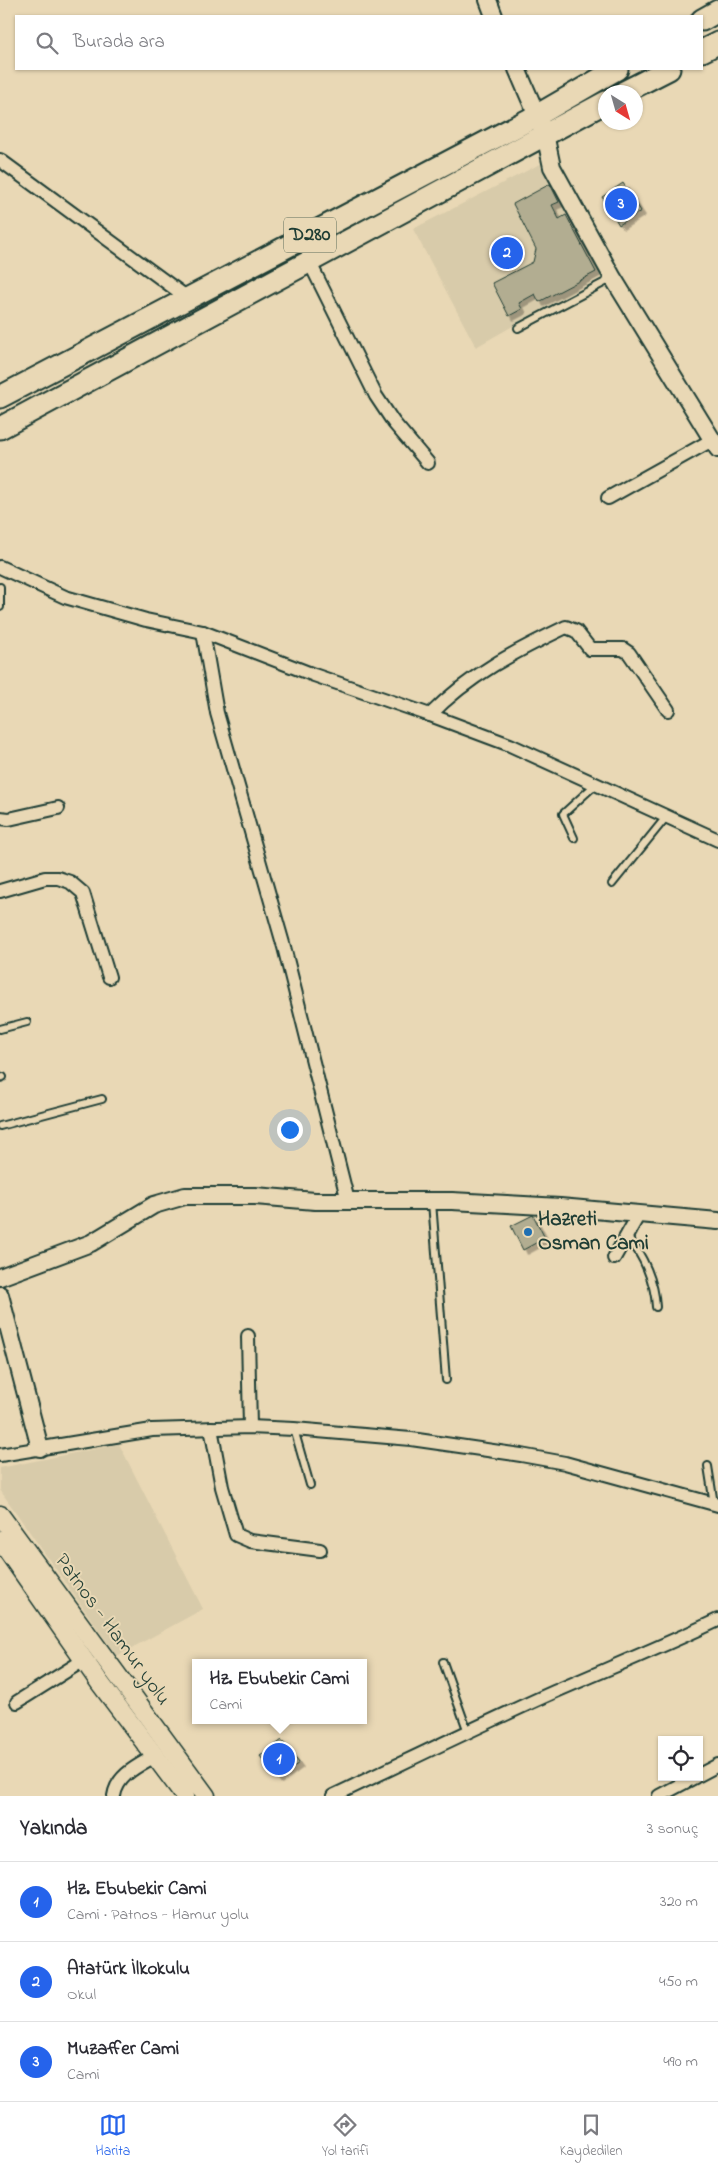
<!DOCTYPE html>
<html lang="tr">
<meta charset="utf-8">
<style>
:root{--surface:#fff;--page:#f2f2f3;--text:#2b2b33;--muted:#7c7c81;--line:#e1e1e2;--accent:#2563eb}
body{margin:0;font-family:"Indie Flower",sans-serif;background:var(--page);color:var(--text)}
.controls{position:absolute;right:15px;bottom:15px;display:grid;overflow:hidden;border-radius:0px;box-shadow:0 1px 4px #0004}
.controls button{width:45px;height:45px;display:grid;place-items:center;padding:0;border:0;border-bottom:1px solid var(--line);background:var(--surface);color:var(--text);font:25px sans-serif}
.compass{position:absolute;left:598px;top:85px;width:45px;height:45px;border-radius:50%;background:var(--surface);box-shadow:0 1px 4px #0004;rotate:143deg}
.you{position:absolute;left:289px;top:1129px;width:18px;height:18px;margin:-12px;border:4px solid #fff;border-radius:50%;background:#1a73e8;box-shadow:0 0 0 8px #1a73e833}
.badge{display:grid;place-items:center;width:32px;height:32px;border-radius:50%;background:var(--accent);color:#fff;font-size:16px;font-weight:700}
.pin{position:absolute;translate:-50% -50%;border:2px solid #fff;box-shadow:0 1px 5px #0006}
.popup{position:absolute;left:192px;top:1659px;width:175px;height:65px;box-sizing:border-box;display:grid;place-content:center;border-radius:0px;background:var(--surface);filter:drop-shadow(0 1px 4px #0005);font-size:16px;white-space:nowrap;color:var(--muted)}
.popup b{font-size:19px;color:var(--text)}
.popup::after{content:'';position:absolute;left:50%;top:100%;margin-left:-10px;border:10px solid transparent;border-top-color:var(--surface)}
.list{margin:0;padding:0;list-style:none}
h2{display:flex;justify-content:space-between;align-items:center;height:65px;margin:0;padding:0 20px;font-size:21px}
h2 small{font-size:16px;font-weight:400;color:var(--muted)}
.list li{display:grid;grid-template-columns:32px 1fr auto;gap:15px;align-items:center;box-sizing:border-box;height:80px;padding:0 20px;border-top:1px solid var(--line)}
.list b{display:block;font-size:19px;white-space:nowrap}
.list p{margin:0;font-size:16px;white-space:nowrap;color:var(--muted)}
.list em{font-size:16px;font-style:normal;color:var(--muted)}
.icon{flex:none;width:28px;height:28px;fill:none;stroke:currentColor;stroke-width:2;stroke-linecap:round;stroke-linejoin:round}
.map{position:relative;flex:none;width:718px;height:1796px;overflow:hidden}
.search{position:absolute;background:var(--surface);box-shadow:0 1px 4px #0004;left:15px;right:15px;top:15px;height:55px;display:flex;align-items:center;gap:12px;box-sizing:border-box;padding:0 18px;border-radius:0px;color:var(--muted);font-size:19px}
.sheet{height:305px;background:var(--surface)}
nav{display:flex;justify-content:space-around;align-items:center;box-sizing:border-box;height:70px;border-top:1px solid var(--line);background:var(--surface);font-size:14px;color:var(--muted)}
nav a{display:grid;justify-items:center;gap:2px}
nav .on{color:var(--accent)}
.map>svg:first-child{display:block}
</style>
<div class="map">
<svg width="718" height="1796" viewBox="0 0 718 1796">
<defs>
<filter id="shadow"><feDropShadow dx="4.5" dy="4.5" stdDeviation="0" flood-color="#0004"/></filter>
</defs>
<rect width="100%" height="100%" fill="#e9d8b5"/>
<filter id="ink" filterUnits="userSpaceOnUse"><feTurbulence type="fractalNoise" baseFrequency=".02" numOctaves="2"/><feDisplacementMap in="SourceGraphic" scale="10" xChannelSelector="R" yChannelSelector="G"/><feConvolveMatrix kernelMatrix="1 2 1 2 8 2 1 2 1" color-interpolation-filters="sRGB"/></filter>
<g filter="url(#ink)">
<g fill="#d8cbaa">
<polygon points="540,164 601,276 476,347 413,229"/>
<polygon points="119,1444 203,1609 117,1656 0,1490 0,1468"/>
</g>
<g fill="#b2ad91" stroke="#1f3d34" filter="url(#shadow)">
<polygon points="623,183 641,211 619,225 602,197"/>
<polygon points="550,184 559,202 552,205 559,219 566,215 596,272 539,302 535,294 519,303 522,309 509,316 492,283 533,262 536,249 513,204"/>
<polygon points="533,1215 545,1238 523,1250 511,1226"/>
<polygon points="282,1740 299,1763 277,1779 260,1756"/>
</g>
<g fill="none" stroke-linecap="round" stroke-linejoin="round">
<g stroke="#1f3d34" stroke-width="10">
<g id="service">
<polyline points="518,328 611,279"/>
<polyline points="0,587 0,607"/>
<polyline points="574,838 563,814 596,784"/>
<polyline points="612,884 667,816"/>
<polyline points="0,1029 27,1022"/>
<polyline points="0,1078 3,1077"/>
<polyline points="0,1126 102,1099"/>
<polyline points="432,1202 446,1380"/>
<path d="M 627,1236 C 643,1255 655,1282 656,1307"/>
<polyline points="294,1429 310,1485"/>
<polyline points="708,1466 714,1504"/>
<polyline points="443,1662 468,1732"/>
</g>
</g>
<g stroke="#1f3d34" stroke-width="16">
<g id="minor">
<polyline points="0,160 189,299"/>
<polyline points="309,261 376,396 394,423 428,463"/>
<polyline points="608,498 712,440"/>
<polyline points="0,567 65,597 146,620 203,632 314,675 430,715 510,745 718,840"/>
<polyline points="203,632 217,713 284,947 348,1201"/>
<path d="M 430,715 C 469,675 516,651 566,627 L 576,631 L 590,649 L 623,649 L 629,653 L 668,710"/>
<polyline points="0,818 9,819 58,808"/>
<polyline points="0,891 45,878 58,878 70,882 83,893 109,977"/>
<polyline points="614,1258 639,1214"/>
<polyline points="248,1336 250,1427"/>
<polyline points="211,1428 222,1487 236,1535 250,1541 320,1550"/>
<polyline points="0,1455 152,1430 250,1427 294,1429 411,1439 521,1455 565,1463 718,1505"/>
<polyline points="17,1702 84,1660"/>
<polyline points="699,1775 718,1765"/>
<path d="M 114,1796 C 117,1775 138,1766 155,1756"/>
<path d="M 333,1796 C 407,1761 480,1725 554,1692 C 609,1668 664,1646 718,1620"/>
<polyline points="659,1796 695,1777"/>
</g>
</g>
<g stroke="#1f3d34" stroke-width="20">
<g id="tertiary">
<polyline points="488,0 494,16"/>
<polyline points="517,69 545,134 552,167 613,278 718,449"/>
<polyline points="0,1277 91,1243 154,1205 185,1196 255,1196 315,1201 452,1201 560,1207 718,1221"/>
<polyline points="0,1295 40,1448"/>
</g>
</g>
<g stroke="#1f3d34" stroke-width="21">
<g id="secondary">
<polyline points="0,1515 206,1796"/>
<polyline points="0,1540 100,1683 185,1796"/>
</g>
</g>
<g stroke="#1f3d34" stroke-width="25">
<g id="trunk">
<polyline points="702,20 718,11"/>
<polyline points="702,51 718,43"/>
<polyline points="624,92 669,69"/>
<polyline points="0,397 536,116 617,69"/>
<polyline points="0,428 606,102"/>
</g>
</g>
<use href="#service" stroke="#e9d8b5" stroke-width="6"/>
<use href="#minor" stroke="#e9d8b5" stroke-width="12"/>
<use href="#tertiary" stroke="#e9d8b5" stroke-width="16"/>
<use href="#secondary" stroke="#e9d8b5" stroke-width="18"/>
<use href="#trunk" stroke="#e9d8b5" stroke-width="21"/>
</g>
</g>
<circle fill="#1f6fb2" stroke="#e9d8b5" stroke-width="2" cx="528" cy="1232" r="5"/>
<g text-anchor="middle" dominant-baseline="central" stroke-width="4" stroke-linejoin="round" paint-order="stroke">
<rect fill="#e9d8b5" stroke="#5c6c5b" stroke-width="1" x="284" y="217.5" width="52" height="35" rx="4"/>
<g font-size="20" font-weight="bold" fill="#1f3d34">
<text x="310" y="235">D280</text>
</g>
<g font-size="21" font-weight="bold" fill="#1f3d34" stroke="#e9d8b5" text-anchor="start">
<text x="538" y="1220">Hazreti<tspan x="538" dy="24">Osman Cami</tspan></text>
</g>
<g font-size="21" fill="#1f3d34" stroke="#e9d8b5">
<text transform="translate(112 1630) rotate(54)">Patnos - Hamur yolu</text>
</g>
</g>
</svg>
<div class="controls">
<button><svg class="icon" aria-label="locate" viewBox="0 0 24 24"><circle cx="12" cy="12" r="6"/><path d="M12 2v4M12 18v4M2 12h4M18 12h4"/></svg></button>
</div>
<svg class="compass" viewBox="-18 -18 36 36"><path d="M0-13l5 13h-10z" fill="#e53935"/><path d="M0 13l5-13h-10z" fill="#7c7c81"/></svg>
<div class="you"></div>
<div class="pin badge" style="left:279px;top:1759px">1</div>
<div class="popup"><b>Hz. Ebubekir Cami</b>Cami</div>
<div class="pin badge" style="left:507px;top:253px">2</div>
<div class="pin badge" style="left:621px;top:204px">3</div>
<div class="search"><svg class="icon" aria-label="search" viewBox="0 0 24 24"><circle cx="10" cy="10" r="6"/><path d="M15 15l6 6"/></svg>Burada ara</div>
</div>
<section class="sheet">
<h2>Yakında<small>3 sonuç</small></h2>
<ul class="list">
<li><span class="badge">1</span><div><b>Hz. Ebubekir Cami</b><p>Cami · Patnos - Hamur yolu</p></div><em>320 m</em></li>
<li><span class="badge">2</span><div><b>Atatürk İlkokulu</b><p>Okul</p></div><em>450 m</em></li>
<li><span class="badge">3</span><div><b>Muzaffer Cami</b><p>Cami</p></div><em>490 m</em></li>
</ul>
</section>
<nav>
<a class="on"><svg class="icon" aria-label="map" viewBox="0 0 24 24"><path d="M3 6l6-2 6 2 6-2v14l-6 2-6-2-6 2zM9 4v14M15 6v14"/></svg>Harita</a>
<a><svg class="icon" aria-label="directions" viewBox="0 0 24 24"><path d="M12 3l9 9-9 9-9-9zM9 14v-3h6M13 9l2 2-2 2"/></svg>Yol tarifi</a>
<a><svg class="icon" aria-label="saved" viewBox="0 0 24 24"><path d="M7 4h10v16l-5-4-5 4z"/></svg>Kaydedilen</a>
</nav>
